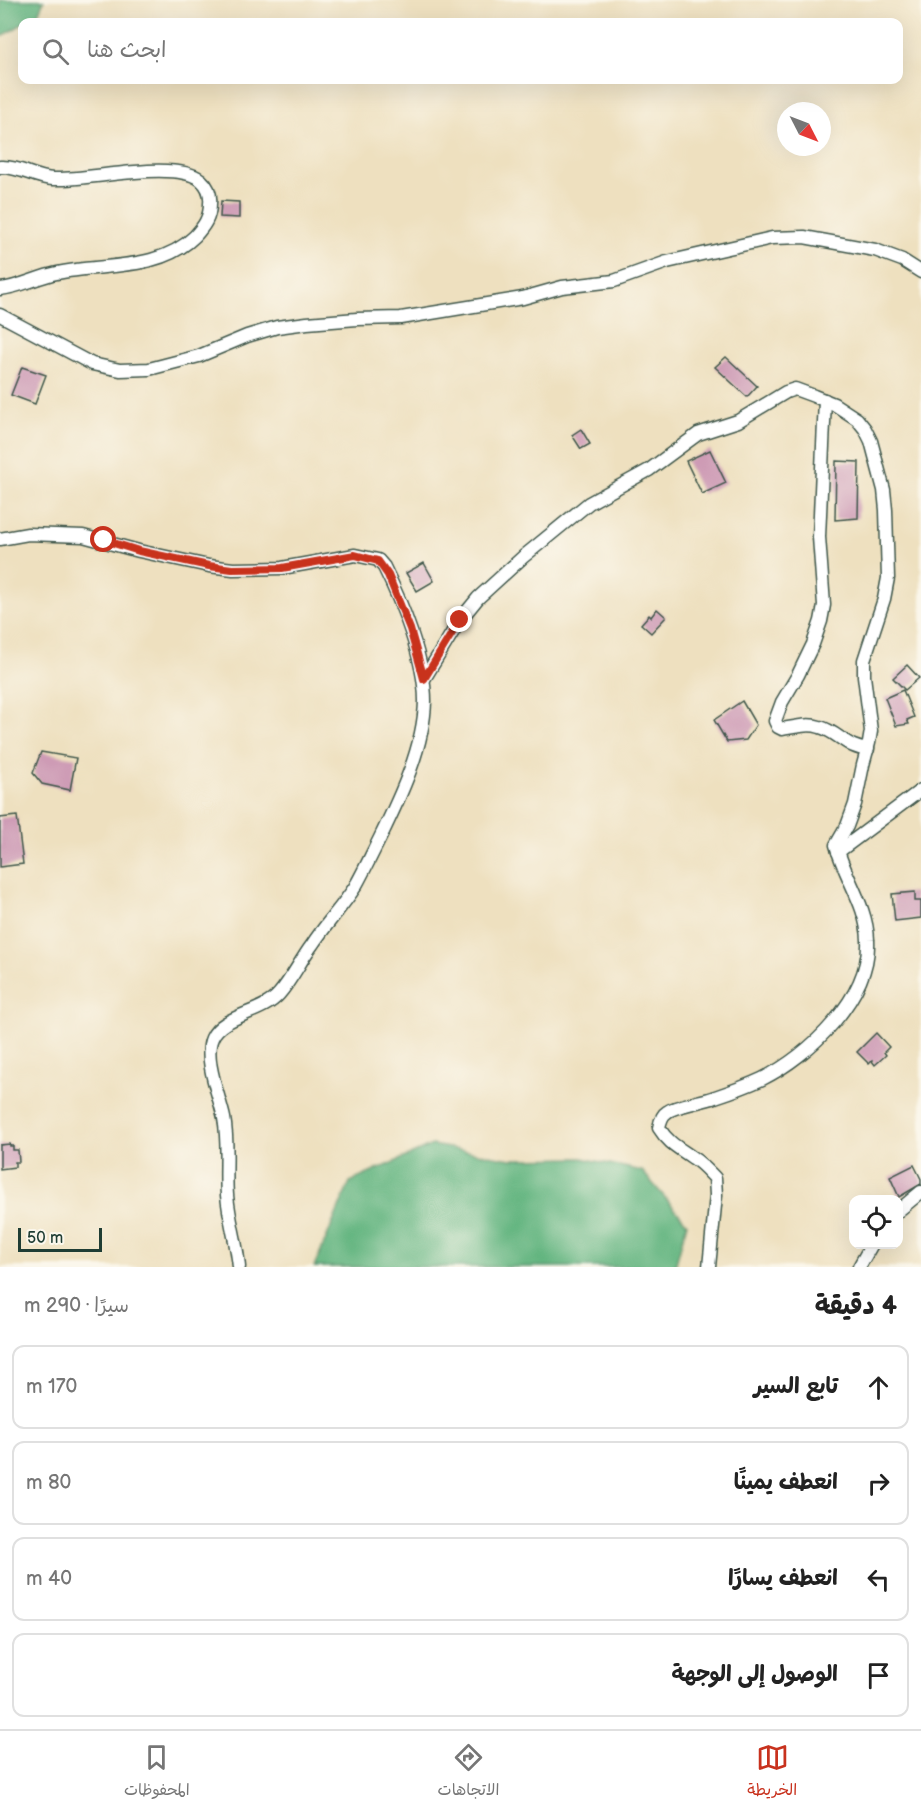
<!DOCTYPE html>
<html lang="ar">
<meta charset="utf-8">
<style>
:root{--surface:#fff;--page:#f2f2f2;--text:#222;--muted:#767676;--line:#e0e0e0;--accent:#c8321e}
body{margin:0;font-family:"Balsamiq Sans","Playpen Sans Arabic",sans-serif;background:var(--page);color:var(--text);direction:rtl}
.controls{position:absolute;right:18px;bottom:18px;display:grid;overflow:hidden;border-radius:12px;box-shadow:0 6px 24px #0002}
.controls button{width:54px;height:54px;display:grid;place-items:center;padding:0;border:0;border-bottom:2px solid var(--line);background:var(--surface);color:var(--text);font:30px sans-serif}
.compass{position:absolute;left:777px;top:102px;width:54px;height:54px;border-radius:50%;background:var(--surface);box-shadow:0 6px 24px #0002;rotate:132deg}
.scale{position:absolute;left:18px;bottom:15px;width:84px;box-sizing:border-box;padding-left:6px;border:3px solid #1f3d34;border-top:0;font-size:16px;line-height:21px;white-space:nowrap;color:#1f3d34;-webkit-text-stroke:4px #fbf7ec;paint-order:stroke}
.stop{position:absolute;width:18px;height:18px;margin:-14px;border:4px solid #c8321e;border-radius:50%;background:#fff}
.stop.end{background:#c8321e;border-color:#fff;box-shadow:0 2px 6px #0008}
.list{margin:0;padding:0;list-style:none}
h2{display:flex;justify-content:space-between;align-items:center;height:78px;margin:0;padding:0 24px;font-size:26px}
h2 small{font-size:20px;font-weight:400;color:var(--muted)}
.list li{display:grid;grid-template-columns:39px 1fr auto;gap:18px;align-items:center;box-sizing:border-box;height:84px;margin:0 12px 12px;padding:0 12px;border:2px solid var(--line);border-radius:12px}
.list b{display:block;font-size:22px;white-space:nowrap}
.list em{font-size:20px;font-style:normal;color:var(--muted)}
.icon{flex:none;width:33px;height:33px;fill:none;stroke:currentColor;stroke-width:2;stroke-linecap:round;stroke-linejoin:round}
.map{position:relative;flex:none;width:921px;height:1267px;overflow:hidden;direction:ltr}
.search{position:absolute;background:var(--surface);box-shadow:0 6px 24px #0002;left:18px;right:18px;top:18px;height:66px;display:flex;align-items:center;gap:15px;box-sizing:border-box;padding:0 21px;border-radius:12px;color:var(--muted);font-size:22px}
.sheet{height:462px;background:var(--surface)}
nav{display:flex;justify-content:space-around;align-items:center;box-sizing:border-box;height:84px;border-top:2px solid var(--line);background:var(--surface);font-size:16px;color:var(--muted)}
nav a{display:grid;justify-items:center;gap:3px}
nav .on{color:var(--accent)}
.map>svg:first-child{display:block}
</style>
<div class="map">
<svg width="921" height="1267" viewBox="0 0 921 1267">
<rect width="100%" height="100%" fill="#fbf7ec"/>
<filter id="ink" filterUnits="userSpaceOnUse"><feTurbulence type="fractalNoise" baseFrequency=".0167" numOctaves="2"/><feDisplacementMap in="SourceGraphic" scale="12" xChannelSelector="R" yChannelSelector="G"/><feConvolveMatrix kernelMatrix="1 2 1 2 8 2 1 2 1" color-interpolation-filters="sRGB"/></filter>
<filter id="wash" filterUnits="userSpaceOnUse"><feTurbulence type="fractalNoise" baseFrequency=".008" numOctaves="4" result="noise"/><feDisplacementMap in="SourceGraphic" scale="24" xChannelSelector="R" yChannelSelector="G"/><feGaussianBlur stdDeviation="1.35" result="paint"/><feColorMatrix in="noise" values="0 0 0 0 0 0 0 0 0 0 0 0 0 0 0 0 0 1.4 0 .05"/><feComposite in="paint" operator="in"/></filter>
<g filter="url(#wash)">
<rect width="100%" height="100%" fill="#eee0bf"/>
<g fill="#63b580" stroke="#41795a" stroke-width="1.5">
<polygon points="0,0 44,0 38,14 0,38"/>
<polygon points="432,1145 511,1159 582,1158 642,1171 687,1223 675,1267 314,1267 350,1182"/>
</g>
<g id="blocks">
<g fill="#ce9bb5">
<polygon points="221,201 239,202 239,218 220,217"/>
<polygon points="726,357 757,386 747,397 715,367"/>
<polygon points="22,367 46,375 35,404 11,395"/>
<polygon points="581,429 590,444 581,449 572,435"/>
<polygon points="710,450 726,483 702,494 686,461"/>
<polygon points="836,461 859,462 858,518 835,520"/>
<polygon points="424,563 434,581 417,591 406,573"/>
<polygon points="657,609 666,617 651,633 641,624 649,615 651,617"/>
<polygon points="907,665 919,678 905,690 893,678"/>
<polygon points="903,690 914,717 907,720 909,724 896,726 885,698"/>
<polygon points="742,701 756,725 746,740 727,742 714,720"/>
<polygon points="41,752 76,758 70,790 42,784 33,773"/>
<polygon points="17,816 23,864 0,867 0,818"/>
<polygon points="915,892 915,901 921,901 921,918 895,921 892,894"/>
<polygon points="876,1033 889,1047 884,1052 886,1055 875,1065 872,1061 869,1064 857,1052"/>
<polygon points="10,1144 10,1146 13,1146 13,1150 18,1150 19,1162 15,1162 15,1167 0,1169 0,1145"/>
<polygon points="914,1165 921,1179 921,1184 899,1197 890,1177"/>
</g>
</g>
</g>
<g filter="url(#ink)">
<use href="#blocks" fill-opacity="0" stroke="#3e5549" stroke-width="1.5"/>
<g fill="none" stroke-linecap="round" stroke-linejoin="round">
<g stroke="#3e5549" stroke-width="15">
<g id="minor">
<path d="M 0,167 C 19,166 35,178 53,179 C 88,181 174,159 201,180 C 209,187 211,195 210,204 C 210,218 204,226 195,236 C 159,272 102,263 57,273 C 37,277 20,287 0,289"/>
<polyline points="0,315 92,364 120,370 149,369 199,356 247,336 277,327 307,323 357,319 401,318 523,298 562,287 614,281 667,262 772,238 804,237 875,250 902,260 921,272"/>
<path d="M 825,400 L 819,537 L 824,605 L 821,621 L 813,644 L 798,675 L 782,702 L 775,721 L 778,727 L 782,729 C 795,727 808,723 820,727 C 838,732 849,750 868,749"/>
<path d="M 0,539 L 28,534 L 83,536 L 139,551 L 209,566 L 233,569 L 282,568 L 355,555 L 378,560 L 384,567 C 402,603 425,661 425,701 C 424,747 400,797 380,838 C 372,854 364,871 355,887 C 342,907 325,925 312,945 C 300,961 292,979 279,994 C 262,1014 222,1015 212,1038 C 203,1058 220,1098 224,1118 C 229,1144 225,1170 227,1195 C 229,1220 237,1243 239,1267"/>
<path d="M 424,679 L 460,620 L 478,598 L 523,557 L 589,503 L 649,470 L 698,434 L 738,421 L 786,392 L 795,389 L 814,396 L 834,404 L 857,419 L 865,429 L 871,441 L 884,490 L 886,510 L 888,578 L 884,599 L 864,660 L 864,676 L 871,731 L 869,743 L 863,765 L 855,804 L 847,826 L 836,845 C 845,878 867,906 868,940 C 871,997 809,1056 762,1079 C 747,1086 730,1092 715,1097 C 703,1102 676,1105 667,1112 C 662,1115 660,1122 659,1128 C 668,1143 679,1148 693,1158 C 701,1163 708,1171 715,1178 L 716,1195 L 709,1267"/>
<polyline points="838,852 921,790"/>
<polyline points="898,1211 921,1192"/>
<polyline points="859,1267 872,1244"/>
</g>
</g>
<use href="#minor" stroke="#fff" stroke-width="12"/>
</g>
</g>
<g fill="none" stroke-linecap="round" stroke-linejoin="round" filter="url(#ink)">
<polyline stroke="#c8321e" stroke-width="8" points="104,540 139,551 209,566 232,569 282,568 355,555 378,561 388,575 410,629 424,679 460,620"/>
</g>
</svg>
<div class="controls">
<button><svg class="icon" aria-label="locate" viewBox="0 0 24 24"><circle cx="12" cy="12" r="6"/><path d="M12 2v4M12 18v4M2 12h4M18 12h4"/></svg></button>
</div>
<svg class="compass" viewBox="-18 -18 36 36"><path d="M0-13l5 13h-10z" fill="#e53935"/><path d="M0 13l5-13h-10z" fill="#767676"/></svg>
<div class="scale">50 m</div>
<div class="stop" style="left:104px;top:540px"></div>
<div class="stop end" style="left:460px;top:620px"></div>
<div class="search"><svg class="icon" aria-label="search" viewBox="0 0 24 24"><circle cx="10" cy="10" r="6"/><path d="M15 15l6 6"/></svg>ابحث هنا</div>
</div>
<section class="sheet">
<h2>4 دقيقة<small>سيرًا · 290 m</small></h2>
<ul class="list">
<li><svg class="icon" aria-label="ahead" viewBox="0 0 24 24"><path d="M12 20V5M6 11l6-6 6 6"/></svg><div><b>تابع السير</b></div><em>170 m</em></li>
<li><svg class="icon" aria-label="right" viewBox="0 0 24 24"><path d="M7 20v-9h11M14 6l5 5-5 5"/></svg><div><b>انعطف يمينًا</b></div><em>80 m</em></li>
<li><svg class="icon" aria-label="left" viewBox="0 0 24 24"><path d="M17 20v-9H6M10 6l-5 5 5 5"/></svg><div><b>انعطف يسارًا</b></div><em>40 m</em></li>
<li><svg class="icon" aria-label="arrive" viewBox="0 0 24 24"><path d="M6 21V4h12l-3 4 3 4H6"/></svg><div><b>الوصول إلى الوجهة</b></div></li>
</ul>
</section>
<nav>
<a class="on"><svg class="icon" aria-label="map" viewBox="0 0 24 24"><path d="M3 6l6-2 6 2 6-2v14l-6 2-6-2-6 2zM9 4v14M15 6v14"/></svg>الخريطة</a>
<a><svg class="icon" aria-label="directions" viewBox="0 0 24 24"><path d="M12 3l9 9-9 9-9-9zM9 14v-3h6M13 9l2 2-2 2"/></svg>الاتجاهات</a>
<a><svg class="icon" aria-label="saved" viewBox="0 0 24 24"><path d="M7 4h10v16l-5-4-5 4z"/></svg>المحفوظات</a>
</nav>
